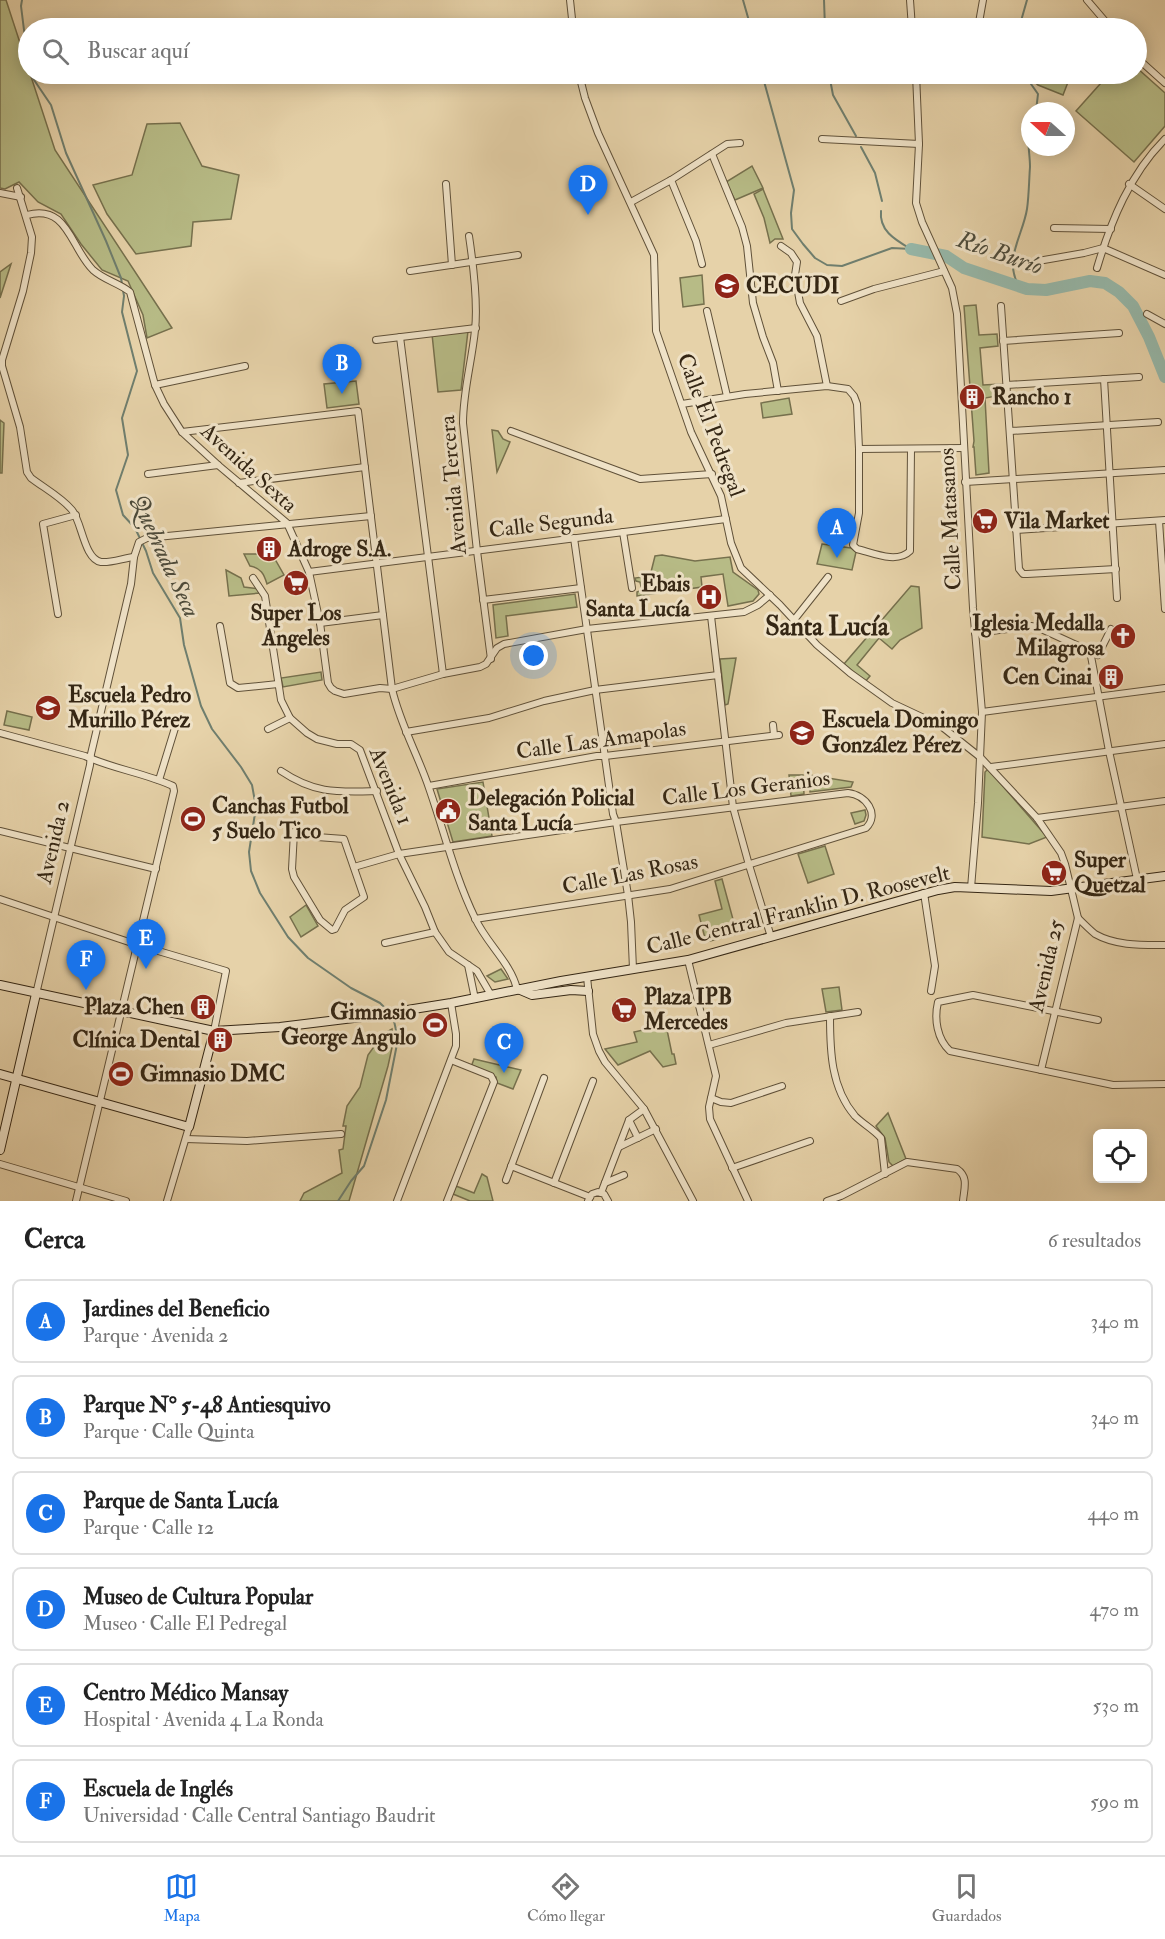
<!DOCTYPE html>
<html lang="es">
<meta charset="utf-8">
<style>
:root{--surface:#fff;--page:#f2f2f2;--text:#222;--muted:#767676;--line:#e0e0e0;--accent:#1a73e8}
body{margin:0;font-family:"IM FELL Double Pica",serif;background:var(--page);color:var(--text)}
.controls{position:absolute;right:18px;bottom:18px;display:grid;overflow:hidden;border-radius:9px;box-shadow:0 3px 15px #0003}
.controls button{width:54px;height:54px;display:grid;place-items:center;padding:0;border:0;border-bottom:2px solid var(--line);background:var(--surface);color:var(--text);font:30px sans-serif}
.compass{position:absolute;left:1021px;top:102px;width:54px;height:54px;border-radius:50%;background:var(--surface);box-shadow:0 3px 15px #0003;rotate:291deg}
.you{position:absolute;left:534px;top:656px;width:21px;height:21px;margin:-15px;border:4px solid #fff;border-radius:50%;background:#1a73e8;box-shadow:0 0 0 9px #1a73e833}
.badge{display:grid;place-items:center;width:39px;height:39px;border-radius:50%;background:var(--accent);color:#fff;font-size:20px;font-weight:700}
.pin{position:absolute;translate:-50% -50px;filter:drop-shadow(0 2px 3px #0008)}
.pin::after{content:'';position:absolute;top:32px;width:21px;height:18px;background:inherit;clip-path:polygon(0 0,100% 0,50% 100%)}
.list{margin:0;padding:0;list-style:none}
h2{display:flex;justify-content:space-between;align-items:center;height:78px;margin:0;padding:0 24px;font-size:26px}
h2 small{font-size:20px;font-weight:400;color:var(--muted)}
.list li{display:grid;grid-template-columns:39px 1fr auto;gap:18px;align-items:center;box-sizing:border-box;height:84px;margin:0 12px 12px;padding:0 12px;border:2px solid var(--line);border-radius:9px}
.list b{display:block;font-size:22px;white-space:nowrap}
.list p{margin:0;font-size:20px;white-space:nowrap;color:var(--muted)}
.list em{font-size:20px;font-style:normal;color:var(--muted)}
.icon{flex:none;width:33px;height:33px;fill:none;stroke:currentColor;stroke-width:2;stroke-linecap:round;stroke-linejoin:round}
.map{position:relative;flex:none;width:1165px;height:1201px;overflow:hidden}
.search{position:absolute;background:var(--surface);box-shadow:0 3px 15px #0003;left:18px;right:18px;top:18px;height:66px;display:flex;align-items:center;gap:15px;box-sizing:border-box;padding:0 21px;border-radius:33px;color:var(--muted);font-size:22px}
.sheet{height:654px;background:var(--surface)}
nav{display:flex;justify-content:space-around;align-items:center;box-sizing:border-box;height:84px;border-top:2px solid var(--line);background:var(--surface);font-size:16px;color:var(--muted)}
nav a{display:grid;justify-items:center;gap:3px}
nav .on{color:var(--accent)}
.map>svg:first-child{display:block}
</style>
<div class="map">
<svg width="1165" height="1201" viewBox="0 0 1165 1201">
<rect width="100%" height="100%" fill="#e6d2a9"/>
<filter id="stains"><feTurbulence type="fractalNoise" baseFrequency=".00333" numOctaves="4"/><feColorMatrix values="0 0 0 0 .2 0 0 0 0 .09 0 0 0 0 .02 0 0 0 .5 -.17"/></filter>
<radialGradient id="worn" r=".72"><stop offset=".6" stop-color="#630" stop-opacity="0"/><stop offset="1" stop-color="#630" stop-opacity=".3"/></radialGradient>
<g fill="#b7bb86" stroke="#76704d" stroke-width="1.5">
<polygon points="0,0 6,0 55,150 172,328 147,338 143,315 128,281 102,270 81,244 61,214 38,202 19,182 5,189 0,188"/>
<polygon points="1137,68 1165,93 1165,126 1134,162 1076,111 1109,74 1136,74"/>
<polygon points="1038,74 1059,74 1070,77 1063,95 1038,85 1032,80"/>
<polygon points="180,123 202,166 239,175 231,219 193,222 191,246 136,254 107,214 93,185 132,175 147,124"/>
<polygon points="752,166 763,188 735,200 726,182"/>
<polygon points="763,189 783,239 775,239 770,243 764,218 754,194"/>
<polygon points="11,264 0,298 0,272"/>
<polygon points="702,275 704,304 683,307 680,278"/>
<polygon points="976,305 979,335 997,334 998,346 980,348 983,385 1001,384 1002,395 985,398 989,473 976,475 974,447 973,447 974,441 964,306"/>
<polygon points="468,331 461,390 438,392 432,334"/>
<polygon points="356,381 359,404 327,408 324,384"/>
<polygon points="789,398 792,414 763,418 761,403"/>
<polygon points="0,420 4,423 2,473 0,473"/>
<polygon points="492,430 498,431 503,439 510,442 497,472"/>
<polygon points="822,544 851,548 856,552 852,570 817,564"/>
<path d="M 244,554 L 272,554 L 284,575 L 267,584 C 264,574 261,568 250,566 Z"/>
<polygon points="662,555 695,561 730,557 733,572 758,590 759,594 753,601 728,606 723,574 701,577 702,587 637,596 637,592 642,590 640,582 636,581 635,578 650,576 655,556"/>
<polygon points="226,570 241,578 244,587 259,589 260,593 229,596"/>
<polygon points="911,586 919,587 922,628 900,640 892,649 879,638 857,665 870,676 865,682 844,664"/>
<polygon points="575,594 577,607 506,616 508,636 496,638 493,605"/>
<polygon points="736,658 728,704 725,705 720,659"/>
<polygon points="321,672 322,680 283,687 281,678"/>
<polygon points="7,711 32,717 29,730 4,725"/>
<polygon points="988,769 1047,837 1029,844 982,837 985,772"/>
<polygon points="789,775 803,775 804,794 791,796"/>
<polygon points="809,775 853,782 851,787 810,792"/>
<polygon points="483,782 492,836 453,842 437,789"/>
<polygon points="865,810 866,815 864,821 855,824 851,813"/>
<polygon points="825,846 834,874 808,883 798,854"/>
<polygon points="722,879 737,934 706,942 699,915 722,909 715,881"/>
<polygon points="306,905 318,926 301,937 290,917"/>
<polygon points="501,969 508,979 495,982 487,976"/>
<polygon points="839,987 842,1010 826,1012 822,989"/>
<polygon points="666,1025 672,1054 674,1054 676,1064 663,1067 650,1051 618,1065 605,1049 637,1042 634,1032"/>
<polygon points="392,1029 393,1043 388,1066 349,1201 300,1201 304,1193 342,1173 339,1150 343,1149 346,1126 343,1126 347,1106 360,1087 368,1055 383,1034"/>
<polygon points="474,1059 521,1070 513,1089 497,1083 496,1077 471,1067"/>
<polygon points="888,1113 906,1159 893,1166 889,1162 885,1138 876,1126"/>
<polygon points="482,1174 487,1177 493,1201 470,1201 453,1194 456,1186 474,1193"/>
</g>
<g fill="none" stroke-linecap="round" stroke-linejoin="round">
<g stroke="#6f7e6e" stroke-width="2">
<polyline points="22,0 21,6 28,62"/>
<polyline points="743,0 751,28"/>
<polyline points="824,0 825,28"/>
<polyline points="1019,28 1027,0"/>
<polyline points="30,74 51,105 66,153 106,241 121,278 124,296 122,312 137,371 122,418 128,455 116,490 123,515 135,528 146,551 153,573 180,618 184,645 201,706 212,729 241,767 252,785 256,807 249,852 251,871 260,893 288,937 308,958 351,988 380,1003 387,1010"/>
<polyline points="762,74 794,190 791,213 792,229 803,244 815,258 827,265 842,266 892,248 911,249"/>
<polyline points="829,74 833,95 856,136"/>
<polyline points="1024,74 1038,94 1036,111"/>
<polyline points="861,147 875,173 882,201"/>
<path d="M 881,211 C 879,230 894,239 909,248"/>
<path d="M 1019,286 C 1003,260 1023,235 1027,209 C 1029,195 1029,180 1030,167 C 1030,152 1026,139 1030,125"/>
<polyline points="338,1201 351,1181 364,1166 386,1100 398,1039 394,1021 390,1015"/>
</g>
<polyline stroke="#96b8aa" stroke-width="12" points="911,249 946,256 964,268 1027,289 1046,290 1090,281 1105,283 1119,292 1133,306 1149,337 1165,377"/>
<g stroke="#605139" stroke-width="8">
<g id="street">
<polyline points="570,0 573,28"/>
<polyline points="910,0 912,28"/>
<polyline points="1087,0 1111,28"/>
<polyline points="978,28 983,0"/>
<polyline points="1136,57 1165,83"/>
<polyline points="579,74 585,98 598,133 654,255 656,331 691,432 721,496 731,543 741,568 780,605 817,645 850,673 892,703 941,726 980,757 1037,818 1061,853 1065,864 1078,918 1041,1070"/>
<polyline points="916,74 919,144 916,203 922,222 952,288 957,314 973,608 982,712 978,803 971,888"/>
<polyline points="822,139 919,144"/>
<polyline points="712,154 742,227 747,246 753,303 763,337 773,363 778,391"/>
<polyline points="671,180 696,241 702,264"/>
<polyline points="446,184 452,265"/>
<polyline points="1129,184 1165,209"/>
<path d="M 17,188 L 32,237 L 31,253 L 23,291 L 2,360 L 2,366 L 20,427 L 27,472 L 31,478 C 44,488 61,497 72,510 C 82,522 84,559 101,562 C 111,563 124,558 134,557"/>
<polyline points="0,193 21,197"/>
<polyline points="631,202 671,180 727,144 740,143"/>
<path d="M 27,215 C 68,204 70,247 93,270 C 104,280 119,283 130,292 L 155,385 L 164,404 L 182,432 L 218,465 L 287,523 L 309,572 L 320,623 L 328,683 L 331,688 L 335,691 L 344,694 L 380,688 L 392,689 L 443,674 L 480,667 L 486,664 L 497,648 L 504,644 L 587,629 L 744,612 L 758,605 L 770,595"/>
<polyline points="1054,228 1111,229"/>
<path d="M 469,236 C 473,263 478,303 475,330 C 472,361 463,391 463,423 L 477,551 L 491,659"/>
<polyline points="781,246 791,253 797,262 795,275 800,303 817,336 827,386"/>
<polyline points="1038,261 1084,253 1103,248 1165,275"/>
<path d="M 1097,268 C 1111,221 1130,174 1165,139"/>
<polyline points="410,271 518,255"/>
<polyline points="841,301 874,289 944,271"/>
<polyline points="1001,306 1019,569 1023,574 1027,574 1116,569"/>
<polyline points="707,311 727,396"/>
<polyline points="1147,314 1165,324"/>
<polyline points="400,337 443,674"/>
<polyline points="376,340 476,328"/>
<polyline points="1003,341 1119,333"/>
<polyline points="1104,379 1117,598"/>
<polyline points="155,385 245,366"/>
<polyline points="1007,385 1139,377"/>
<path d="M 682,404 L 745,394 L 827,386 L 848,389 L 854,396 L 857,404 L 859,449 L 859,513 L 853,545 L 857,549 C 873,553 897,564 910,551 L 911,449"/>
<polyline points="511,431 640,479 712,474"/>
<polyline points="1010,431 1158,422"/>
<path d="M 182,432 L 358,411 L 392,689 C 400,724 418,755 429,788 C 444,831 455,877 475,918 C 486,943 511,963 517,989"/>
<polyline points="859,449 964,448"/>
<polyline points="148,474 218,465"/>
<polyline points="965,482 1165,470"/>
<polyline points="239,483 365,467"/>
<polyline points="1159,521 1165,609"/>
<polyline points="1016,530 1165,520"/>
<polyline points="623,532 632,588"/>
<polyline points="574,538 613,814 616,822 628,895 631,922 633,969"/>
<polyline points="309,572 726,519"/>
<polyline points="253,578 265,596 281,700 290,718 307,733 317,739 337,744 351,744 360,750 399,854 425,907 435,932 449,952 477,971 491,995"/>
<polyline points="483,600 581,588"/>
<polyline points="58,614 43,524 76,515"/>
<polyline points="711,616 733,807 749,865 771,937"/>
<polyline points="794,620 828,577"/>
<polyline points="320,623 383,615"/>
<polyline points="220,626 230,683 238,688 278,684"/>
<polyline points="975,633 1031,626 1037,627 1098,655 1111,629"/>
<polyline points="1090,651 1109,751 1137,879"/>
<polyline points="982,712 1165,688"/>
<polyline points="773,725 774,735"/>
<polyline points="268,729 290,718"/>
<polyline points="406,732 489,718 544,701 595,690 718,675"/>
<path d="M 0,733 L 85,756 C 113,769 145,773 173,786 L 174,791 L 76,1201"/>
<polyline points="991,767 1165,744"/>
<path d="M 281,771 C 315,794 337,792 377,791"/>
<polyline points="159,780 175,728"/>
<polyline points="429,786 597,756 605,756 779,735"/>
<polyline points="1037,818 1165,801"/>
<polyline points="0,831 156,869"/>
<polygon points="294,832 317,837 344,839 364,897 345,910 335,929 332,930 320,920 294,877 292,869"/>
<path d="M 354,867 L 399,854 L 616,822 L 848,793 C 866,795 880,814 866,828 L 670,889 L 475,919"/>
<polyline points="924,893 935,966 931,991"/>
<polyline points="0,899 138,945 226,971 214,1031"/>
<path d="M 1078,918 C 1083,923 1089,929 1095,934 C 1116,946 1142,945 1165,945"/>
<polyline points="385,943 435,932"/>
<polyline points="688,960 716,1076 709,1107 710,1119 748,1201"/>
<polyline points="468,965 475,999"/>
<polyline points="587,977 593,1034 599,1051 605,1062 644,1109 693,1201"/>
<polyline points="36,994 90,765 91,754 131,584 134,557 139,542 147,538 371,516"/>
<path d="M 830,1016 C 830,1051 831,1088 855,1116 C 863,1124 873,1129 881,1138 L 885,1174"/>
<path d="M 1098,1020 L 973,995 L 938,1002 C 934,1019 937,1039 950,1051 L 1113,1085 L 1165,1084"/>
<polyline points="709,1045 786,1023 858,1012"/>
<polyline points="711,1098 721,1102 731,1103 782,1086"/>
<polyline points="629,1120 638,1138"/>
<polyline points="186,1139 247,1141 341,1134"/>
<polyline points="619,1147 656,1129"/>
<polyline points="0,1164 126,1201"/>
<polyline points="511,1166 590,1197"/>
<polyline points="732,1168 810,1141"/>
<polyline points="506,1180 544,1078"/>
<polyline points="554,1183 593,1081"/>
<polyline points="605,1183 624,1175"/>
<polyline points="601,1193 629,1120 644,1109"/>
<polyline points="167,1201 189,1127"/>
<polyline points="397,1201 456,1046 456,1034 451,1003"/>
<polyline points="447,1201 494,1082 491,1076 451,1060"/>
<polyline points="588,1201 592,1194 598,1192 604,1194 608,1201"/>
<path d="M 827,1201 L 841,1196 L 907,1162 L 957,1169 C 969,1177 964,1189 963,1201"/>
</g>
</g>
<g stroke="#342614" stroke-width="10">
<g id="secondary">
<polyline points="0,985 214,1031 280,1027 370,1016 451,1003 561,981 688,960 938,890 955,887 1051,891 1165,876"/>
<polyline points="518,989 532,995 571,990 588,991"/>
<polyline points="0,1074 189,1127 214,1031"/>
<polyline points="0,1150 36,994"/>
</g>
</g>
<use href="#street" stroke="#efe2c7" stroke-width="6"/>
<use href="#secondary" stroke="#efe2c7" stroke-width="8"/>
</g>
<defs>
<g id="school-disc" transform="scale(1.35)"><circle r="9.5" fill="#8f2418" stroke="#efe2c7"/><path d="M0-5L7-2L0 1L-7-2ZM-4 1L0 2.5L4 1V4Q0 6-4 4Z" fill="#fff"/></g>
<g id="building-disc" transform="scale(1.35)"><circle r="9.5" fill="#8f2418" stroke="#efe2c7"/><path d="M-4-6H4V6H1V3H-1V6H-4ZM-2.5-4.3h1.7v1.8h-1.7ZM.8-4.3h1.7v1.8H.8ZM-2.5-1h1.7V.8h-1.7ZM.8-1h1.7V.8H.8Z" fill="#fff"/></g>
<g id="supermarket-disc" transform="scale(1.35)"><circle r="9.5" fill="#8f2418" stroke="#efe2c7"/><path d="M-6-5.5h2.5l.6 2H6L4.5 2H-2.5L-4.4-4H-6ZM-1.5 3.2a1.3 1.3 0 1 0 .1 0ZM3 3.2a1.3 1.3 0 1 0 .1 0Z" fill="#fff"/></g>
<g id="hospital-disc" transform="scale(1.35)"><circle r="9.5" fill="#8f2418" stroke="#efe2c7"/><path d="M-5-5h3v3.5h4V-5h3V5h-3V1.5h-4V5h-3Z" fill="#fff"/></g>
<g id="church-disc" transform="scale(1.35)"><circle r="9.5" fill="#8f2418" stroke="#efe2c7"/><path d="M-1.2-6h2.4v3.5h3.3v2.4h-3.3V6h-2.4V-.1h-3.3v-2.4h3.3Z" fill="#fff"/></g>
<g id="civic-disc" transform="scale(1.35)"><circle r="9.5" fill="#8f2418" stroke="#efe2c7"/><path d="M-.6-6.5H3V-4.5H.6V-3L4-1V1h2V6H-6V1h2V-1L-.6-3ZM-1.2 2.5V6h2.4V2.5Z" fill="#fff"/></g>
<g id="stadium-disc" transform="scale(1.35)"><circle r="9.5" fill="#8f2418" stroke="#efe2c7"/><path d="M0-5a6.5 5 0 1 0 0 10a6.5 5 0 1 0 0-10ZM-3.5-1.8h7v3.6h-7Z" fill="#fff"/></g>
</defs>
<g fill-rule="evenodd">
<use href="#school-disc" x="727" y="286"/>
<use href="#building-disc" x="972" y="397"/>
<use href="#supermarket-disc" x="985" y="521"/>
<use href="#building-disc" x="269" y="549"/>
<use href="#supermarket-disc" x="296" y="583"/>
<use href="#hospital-disc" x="709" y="597"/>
<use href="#church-disc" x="1123" y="636"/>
<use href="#building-disc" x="1111" y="677"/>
<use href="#school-disc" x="48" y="708"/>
<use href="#school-disc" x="802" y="733"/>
<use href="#civic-disc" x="448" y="811"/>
<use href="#stadium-disc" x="193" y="819"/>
<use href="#supermarket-disc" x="1054" y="873"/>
<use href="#building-disc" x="203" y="1007"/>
<use href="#supermarket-disc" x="624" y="1010"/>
<use href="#stadium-disc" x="435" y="1025"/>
<use href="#building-disc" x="220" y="1040"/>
<use href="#stadium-disc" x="121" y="1074"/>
</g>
<g text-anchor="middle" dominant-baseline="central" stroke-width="6" stroke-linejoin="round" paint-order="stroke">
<g font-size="22" font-weight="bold" fill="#342614" stroke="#efe2c7" text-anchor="start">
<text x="746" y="286">CECUDI</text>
<text x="992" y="397">Rancho 1</text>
<text x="1004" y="521">Vila Market</text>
<text x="288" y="549">Adroge S.A.</text>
<text x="690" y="584" text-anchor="end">Ebais<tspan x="690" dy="25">Santa Lucía</tspan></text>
<text x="296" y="613" text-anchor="middle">Super Los<tspan x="296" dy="25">Angeles</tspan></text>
<text x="1104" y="623" text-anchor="end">Iglesia Medalla<tspan x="1104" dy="25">Milagrosa</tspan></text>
<text x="1092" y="677" text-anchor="end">Cen Cinai</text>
<text x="68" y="695">Escuela Pedro<tspan x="68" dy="25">Murillo Pérez</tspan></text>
<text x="822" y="720">Escuela Domingo<tspan x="822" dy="25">González Pérez</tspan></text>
<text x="468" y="798">Delegación Policial<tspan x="468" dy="25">Santa Lucía</tspan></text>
<text x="212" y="806">Canchas Futbol<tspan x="212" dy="25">5 Suelo Tico</tspan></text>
<text x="1074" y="860">Super<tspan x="1074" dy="25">Quetzal</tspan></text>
<text x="644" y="997">Plaza IPB<tspan x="644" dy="25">Mercedes</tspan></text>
<text x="184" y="1007" text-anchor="end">Plaza Chen</text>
<text x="416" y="1012" text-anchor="end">Gimnasio<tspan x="416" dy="25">George Angulo</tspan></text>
<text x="200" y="1040" text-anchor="end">Clínica Dental</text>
<text x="140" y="1074">Gimnasio DMC</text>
</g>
<g font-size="22" fill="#342614" stroke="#efe2c7">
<text transform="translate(711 425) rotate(69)">Calle El Pedregal</text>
<text transform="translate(249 468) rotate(42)">Avenida Sexta</text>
<text transform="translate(453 485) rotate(-95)">Avenida Tercera</text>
<text transform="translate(950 519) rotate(-93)">Calle Matasanos</text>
<text transform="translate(551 523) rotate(-7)">Calle Segunda</text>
<text transform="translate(601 740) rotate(-8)">Calle Las Amapolas</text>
<text transform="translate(391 786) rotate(68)">Avenida 1</text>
<text transform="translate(746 788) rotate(-7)">Calle Los Geranios</text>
<text transform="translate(53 842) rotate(-77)">Avenida 2</text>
<text transform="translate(630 874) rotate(-11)">Calle Las Rosas</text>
<text transform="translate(798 910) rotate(-14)">Calle Central Franklin D. Roosevelt</text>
<text transform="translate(1046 966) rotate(-77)">Avenida 25</text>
</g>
<g font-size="24" font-style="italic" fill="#4c4a3a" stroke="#efe2c7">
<text transform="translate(1000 253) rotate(19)">Río Burío</text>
<text transform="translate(165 556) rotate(65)">Quebrada Seca</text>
</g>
<g font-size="26" font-weight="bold" fill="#342614" stroke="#efe2c7">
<text x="827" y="627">Santa Lucía</text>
</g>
</g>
<rect width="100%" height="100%" filter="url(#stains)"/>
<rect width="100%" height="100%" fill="url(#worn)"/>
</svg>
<div class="controls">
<button><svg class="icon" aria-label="locate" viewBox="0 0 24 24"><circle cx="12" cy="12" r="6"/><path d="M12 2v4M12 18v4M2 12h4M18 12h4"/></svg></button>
</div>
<svg class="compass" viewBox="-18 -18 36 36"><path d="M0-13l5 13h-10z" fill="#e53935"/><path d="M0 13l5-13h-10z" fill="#767676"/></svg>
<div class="you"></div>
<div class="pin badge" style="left:837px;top:558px">A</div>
<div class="pin badge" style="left:342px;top:394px">B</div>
<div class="pin badge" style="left:504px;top:1073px">C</div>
<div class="pin badge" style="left:588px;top:215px">D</div>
<div class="pin badge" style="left:146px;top:969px">E</div>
<div class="pin badge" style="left:86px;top:990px">F</div>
<div class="search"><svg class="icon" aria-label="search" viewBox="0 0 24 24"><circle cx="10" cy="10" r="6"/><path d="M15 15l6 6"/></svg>Buscar aquí</div>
</div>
<section class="sheet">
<h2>Cerca<small>6 resultados</small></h2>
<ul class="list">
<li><span class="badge">A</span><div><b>Jardines del Beneficio</b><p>Parque · Avenida 2</p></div><em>340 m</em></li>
<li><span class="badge">B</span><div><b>Parque N° 5-48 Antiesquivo</b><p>Parque · Calle Quinta</p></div><em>340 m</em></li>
<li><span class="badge">C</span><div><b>Parque de Santa Lucía</b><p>Parque · Calle 12</p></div><em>440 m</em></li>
<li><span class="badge">D</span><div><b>Museo de Cultura Popular</b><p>Museo · Calle El Pedregal</p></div><em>470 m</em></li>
<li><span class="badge">E</span><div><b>Centro Médico Mansay</b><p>Hospital · Avenida 4 La Ronda</p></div><em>530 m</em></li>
<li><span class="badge">F</span><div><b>Escuela de Inglés</b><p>Universidad · Calle Central Santiago Baudrit</p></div><em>590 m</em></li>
</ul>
</section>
<nav>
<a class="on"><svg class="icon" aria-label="map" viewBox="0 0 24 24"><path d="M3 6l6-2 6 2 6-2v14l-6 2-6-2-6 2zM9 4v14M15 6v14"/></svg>Mapa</a>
<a><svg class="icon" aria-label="directions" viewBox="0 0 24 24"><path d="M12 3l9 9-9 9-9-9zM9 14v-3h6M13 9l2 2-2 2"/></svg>Cómo llegar</a>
<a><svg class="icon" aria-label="saved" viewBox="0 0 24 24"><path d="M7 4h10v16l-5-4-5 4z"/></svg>Guardados</a>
</nav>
